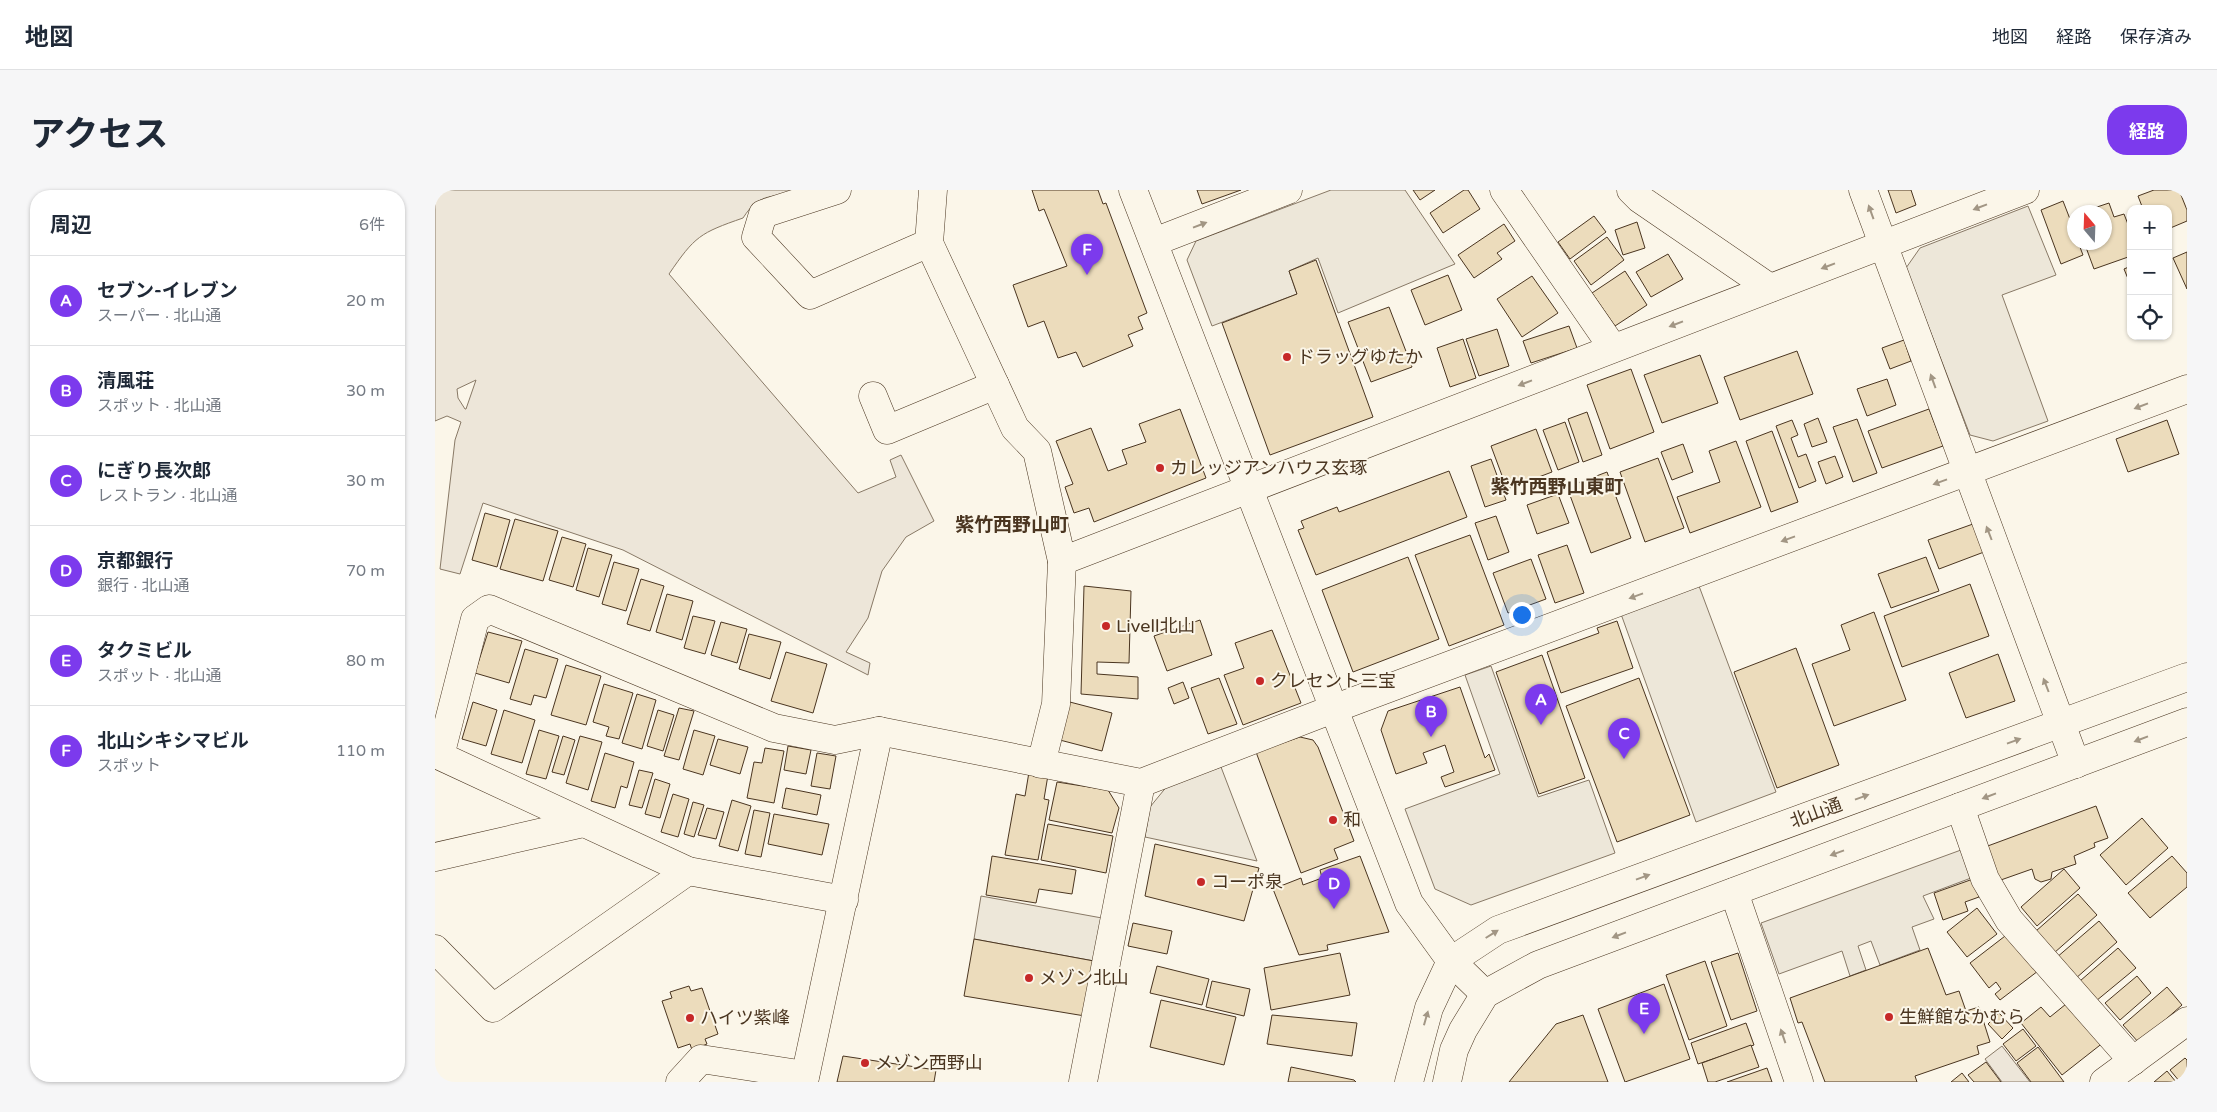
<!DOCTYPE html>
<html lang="ja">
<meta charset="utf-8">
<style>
:root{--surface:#fff;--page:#f6f6f7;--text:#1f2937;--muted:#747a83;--line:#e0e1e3;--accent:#7c3aed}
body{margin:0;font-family:"Varela Round","Noto Sans JP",sans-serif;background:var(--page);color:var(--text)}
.controls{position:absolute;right:15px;top:15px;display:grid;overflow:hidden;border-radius:10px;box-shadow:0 1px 4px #0004}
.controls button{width:45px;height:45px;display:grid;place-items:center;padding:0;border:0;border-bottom:1px solid var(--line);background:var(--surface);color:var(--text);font:25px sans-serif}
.compass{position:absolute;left:1632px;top:15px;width:45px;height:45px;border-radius:50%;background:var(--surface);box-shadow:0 1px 4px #0004;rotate:341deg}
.you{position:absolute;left:1086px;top:424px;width:18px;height:18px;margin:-12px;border:4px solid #fff;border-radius:50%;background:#1a73e8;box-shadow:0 0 0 8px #1a73e833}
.badge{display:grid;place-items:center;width:32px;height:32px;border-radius:50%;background:var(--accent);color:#fff;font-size:16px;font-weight:700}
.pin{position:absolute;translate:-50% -41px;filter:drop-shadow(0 1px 2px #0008)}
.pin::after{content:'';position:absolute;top:26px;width:18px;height:15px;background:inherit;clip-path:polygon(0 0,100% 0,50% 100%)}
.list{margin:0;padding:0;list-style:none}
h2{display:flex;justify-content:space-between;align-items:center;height:65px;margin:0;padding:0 20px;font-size:21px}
h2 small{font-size:16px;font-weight:400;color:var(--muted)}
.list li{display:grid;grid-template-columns:32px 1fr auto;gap:15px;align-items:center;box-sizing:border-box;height:90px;padding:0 20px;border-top:1px solid var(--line)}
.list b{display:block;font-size:19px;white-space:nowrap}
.list p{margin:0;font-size:16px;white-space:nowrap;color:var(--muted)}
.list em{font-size:16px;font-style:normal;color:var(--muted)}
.icon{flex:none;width:28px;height:28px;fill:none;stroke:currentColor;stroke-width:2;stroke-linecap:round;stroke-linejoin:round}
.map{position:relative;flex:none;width:1752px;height:892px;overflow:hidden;border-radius:20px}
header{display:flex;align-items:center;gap:30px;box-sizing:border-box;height:70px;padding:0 25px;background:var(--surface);border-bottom:1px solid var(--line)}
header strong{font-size:24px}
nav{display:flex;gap:28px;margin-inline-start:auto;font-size:18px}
.intro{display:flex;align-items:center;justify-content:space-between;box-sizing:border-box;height:120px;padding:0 30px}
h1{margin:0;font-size:35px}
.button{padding:12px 22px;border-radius:20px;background:var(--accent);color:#fff;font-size:18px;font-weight:700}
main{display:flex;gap:30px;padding:0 30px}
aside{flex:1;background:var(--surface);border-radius:20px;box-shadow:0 1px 4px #0004}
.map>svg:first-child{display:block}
</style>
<header>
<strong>地図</strong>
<nav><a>地図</a><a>経路</a><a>保存済み</a></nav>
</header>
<div class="intro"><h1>アクセス</h1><a class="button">経路</a></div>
<main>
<aside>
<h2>周辺<small>6件</small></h2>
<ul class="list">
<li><span class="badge">A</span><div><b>セブン-イレブン</b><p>スーパー · 北山通</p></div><em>20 m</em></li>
<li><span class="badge">B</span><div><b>清風荘</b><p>スポット · 北山通</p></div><em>30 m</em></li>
<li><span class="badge">C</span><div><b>にぎり長次郎</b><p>レストラン · 北山通</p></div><em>30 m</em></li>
<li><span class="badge">D</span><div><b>京都銀行</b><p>銀行 · 北山通</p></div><em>70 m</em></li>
<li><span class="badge">E</span><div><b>タクミビル</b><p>スポット · 北山通</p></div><em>80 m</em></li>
<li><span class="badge">F</span><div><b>北山シキシマビル</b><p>スポット</p></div><em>110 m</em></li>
</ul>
</aside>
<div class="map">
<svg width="1752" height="892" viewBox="0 0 1752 892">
<rect width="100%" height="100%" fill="#fbf6e9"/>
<g fill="#ede6d9" stroke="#887966" fill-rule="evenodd">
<path d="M 0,0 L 365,0 C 337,10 326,0 308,28 C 265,43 260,46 234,84 L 423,303 L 461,287 L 455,270 L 466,265 L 499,331 L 471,347 L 447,381 L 433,428 L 411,462 L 435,473 L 433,485 L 188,360 L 48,313 L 25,384 L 5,379 L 20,250 L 26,232 L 12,226 L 0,231 ZM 41,190 L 31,219 L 30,219 L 23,208 L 22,199 Z"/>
<polygon points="1567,856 1595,892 1567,892 1550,869"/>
</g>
<g fill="#ede7d9" stroke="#887966">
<polygon points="896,0 970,0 1020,74 903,123 883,68 854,81 862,104 777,136 752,70 761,51"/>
<polygon points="1593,16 1621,85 1567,105 1613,231 1558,251 1535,245 1471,78 1485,58"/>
<polygon points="1264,396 1341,602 1261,632 1186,424"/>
<polygon points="1056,476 1103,607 1154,590 1180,663 1036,715 1000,699 970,619 1065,584 1030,485"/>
<polygon points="786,577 822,671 710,647 715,617 733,595"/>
<polygon points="1526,660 1536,688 1488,706 1499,729 1477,737 1485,760 1445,775 1436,751 1423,756 1431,780 1415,786 1407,761 1344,784 1326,733"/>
<polygon points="546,706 667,728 659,771 539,749"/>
</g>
<g fill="#ecdcbc" stroke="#4a3520">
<polygon points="597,0 663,0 668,14 671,13 712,123 703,127 708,139 693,145 698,156 648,177 641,162 623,168 609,131 593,137 578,95 632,76 609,19 604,21"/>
<polygon points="762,0 806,0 767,14"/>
<polygon points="978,0 1000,0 985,10"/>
<polygon points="1029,0 1033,0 1045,19 1008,43 995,23"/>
<polygon points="1453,0 1476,0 1481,15 1461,23"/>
<polygon points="1719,0 1744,0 1752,20 1752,31 1733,39 1733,19 1708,19 1703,6"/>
<polygon points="1628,11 1640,42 1640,52 1643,52 1648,65 1626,74 1606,20"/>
<polygon points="1674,13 1679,27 1689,24 1696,42 1696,66 1659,79 1649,52 1670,52 1670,22 1647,22"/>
<polygon points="1159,26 1171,42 1135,69 1123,52"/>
<polygon points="1202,32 1210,58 1188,65 1180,40"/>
<polygon points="1069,34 1080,51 1062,63 1067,69 1039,88 1023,65"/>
<polygon points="1172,47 1189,70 1156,95 1139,71"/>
<polygon points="1752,62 1752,99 1738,68"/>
<polygon points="1233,64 1248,89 1216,107 1201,82"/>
<polygon points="881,70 938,227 835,265 787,133 862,104 854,81"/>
<polygon points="1696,76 1696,96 1689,79"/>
<polygon points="1190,81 1212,115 1180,136 1157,103"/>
<polygon points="1013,85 1027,120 990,135 976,100"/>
<polygon points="1097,86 1123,123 1087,147 1062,109"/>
<polygon points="954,117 977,177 936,192 913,132"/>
<polygon points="1134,136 1142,158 1096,173 1088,151"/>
<polygon points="1062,139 1074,176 1044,186 1031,149"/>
<polygon points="1028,149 1041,188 1015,197 1002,158"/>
<polygon points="1469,150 1476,171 1455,179 1447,158"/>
<polygon points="1362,161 1378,204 1305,230 1289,187"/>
<polygon points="1265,165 1283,213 1227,233 1209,185"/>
<polygon points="1196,179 1219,242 1175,259 1152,195"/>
<polygon points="1452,189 1461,215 1432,226 1422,199"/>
<polygon points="745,219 771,288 659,332 654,318 639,323 630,297 638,294 621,251 656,238 673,281 692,274 687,260 711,252 704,234"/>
<polygon points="1494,219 1508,256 1447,278 1433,241"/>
<polygon points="1152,222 1167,265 1148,272 1133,229"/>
<polygon points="1383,228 1392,252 1377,257 1369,234"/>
<polygon points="1422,229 1442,283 1418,292 1398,237"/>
<polygon points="1357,230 1363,245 1356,248 1363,267 1371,264 1381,291 1364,298 1341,236"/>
<polygon points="1732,230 1744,264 1693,282 1681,249"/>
<polygon points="1130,232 1144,272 1123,280 1108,240"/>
<polygon points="1101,239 1117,282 1072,299 1056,256"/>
<polygon points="1337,241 1363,312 1336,322 1311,251"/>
<polygon points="1301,251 1326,317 1255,343 1242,307 1285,292 1274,261"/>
<polygon points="1248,254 1258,282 1237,290 1226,262"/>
<polygon points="1400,266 1408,287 1391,294 1383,272"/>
<polygon points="1223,268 1249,338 1210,352 1185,282"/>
<polygon points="1056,269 1071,310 1050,317 1036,276"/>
<polygon points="1014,281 1032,327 881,385 863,340 869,338 866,331 902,317 904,322"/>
<polygon points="1172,282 1196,348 1156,363 1132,297"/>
<polygon points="1123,304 1134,333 1102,344 1092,315"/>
<polygon points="50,323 75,330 62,377 37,370"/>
<polygon points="1061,326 1074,362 1053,370 1040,333"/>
<polygon points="80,329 123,341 108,391 65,379"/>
<polygon points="1538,334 1549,362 1504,379 1493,350"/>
<polygon points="1035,345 1069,435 1014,456 980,365"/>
<polygon points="127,347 151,354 138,397 114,390"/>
<polygon points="1132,355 1149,403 1120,413 1103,365"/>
<polygon points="153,358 177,365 164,407 141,400"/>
<polygon points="973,367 1004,449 918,482 887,400"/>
<polygon points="1491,367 1504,401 1456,418 1443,384"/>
<polygon points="1096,369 1111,409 1073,423 1058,383"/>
<polygon points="179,372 204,379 191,421 167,414"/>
<polygon points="206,389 229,396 215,441 192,434"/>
<polygon points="1535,394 1554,446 1467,477 1449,426"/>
<polygon points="649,396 696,401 694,473 662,472 662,484 703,487 703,509 646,504"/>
<polygon points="232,404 258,411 247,450 221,442"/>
<polygon points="1439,422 1471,510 1399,536 1377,474 1415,460 1406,435"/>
<polygon points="258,426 280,431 270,464 249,458"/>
<polygon points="765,430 777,465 732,481 719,446"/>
<polygon points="1182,431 1198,478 1126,503 1112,462 1164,443 1162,438"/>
<polygon points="286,432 312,439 302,473 276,465"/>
<polygon points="837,440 866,513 808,535 789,485 809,478 800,453"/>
<polygon points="53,442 87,451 74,493 40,483"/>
<polygon points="314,444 346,452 335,489 304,479"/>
<polygon points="1361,458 1404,575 1342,598 1299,482"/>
<polygon points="90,459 123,469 111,508 99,505 96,515 75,509"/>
<polygon points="351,462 392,474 378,523 336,511"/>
<polygon points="1563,464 1580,511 1531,528 1514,483"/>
<polygon points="1107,465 1150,588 1104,604 1061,482"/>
<polygon points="131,475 166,486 151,535 116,525"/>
<polygon points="784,488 802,534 773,544 756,498"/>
<polygon points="1204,488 1255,625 1182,652 1131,516"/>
<polygon points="748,492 754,508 739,514 733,498"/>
<polygon points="169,494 198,503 184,549 171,546 174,537 158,532"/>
<polygon points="1025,497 1050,568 1054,564 1060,580 1010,597 1006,587 1019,582 1010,555 988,563 992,573 961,584 946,540 953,521"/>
<polygon points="202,504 221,510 207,559 187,553"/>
<polygon points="631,511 677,523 667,561 621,549"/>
<polygon points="38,512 62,520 51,556 27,549"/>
<polygon points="244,518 259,521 244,570 229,566"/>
<polygon points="69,520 100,530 87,573 56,564"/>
<polygon points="223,520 239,525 228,561 212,556"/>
<polygon points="104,540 124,546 111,589 91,584"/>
<polygon points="259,540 280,546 268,585 248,579"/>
<polygon points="128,546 140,550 129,585 117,582"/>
<polygon points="145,546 167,552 153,600 131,593"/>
<polygon points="865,547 878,550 883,557 919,651 899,659 903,669 866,683 821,562"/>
<polygon points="283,549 313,557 305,584 275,575"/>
<polygon points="353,556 376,560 371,584 349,580"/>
<polygon points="330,558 349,561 339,613 312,608 319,572 327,573"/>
<polygon points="170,563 199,572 192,598 186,596 180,618 156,611"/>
<polygon points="382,563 401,566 395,599 376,596"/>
<polygon points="204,580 218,583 207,618 194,615"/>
<polygon points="594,582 613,585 609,609 614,610 603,670 570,665 581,604 590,606"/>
<polygon points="220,589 235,594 225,628 210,624"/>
<polygon points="622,592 673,600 684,618 677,643 614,630"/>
<polygon points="351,598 386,605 382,625 347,618"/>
<polygon points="238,604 254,609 243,647 226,642"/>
<polygon points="297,610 316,616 303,661 284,656"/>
<polygon points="258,612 269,615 259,647 249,644"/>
<polygon points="1661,616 1673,648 1659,653 1660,657 1639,666 1641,674 1617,682 1616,689 1606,692 1600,689 1597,679 1563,691 1550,657"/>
<polygon points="272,618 289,622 281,649 263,645"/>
<polygon points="319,620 335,623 326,667 310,664"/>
<polygon points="339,624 394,634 387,665 333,654"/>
<polygon points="1707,628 1733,658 1691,695 1665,665"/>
<polygon points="613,634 678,646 671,683 606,670"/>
<polygon points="720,654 824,678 809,731 710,706"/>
<polygon points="557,666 641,680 637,704 604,699 601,713 551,705"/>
<polygon points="925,666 954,742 892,755 893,760 864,765 838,699 866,688 868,695 887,688 885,680"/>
<polygon points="1737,666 1752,683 1752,697 1715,728 1693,703"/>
<polygon points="1629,679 1645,698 1602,736 1586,717"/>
<polygon points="1538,689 1544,707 1530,712 1533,721 1508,730 1499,703"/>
<polygon points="1643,704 1662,725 1619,763 1601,741"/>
<polygon points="1542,718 1562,744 1532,767 1512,742"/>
<polygon points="1664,731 1682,752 1640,789 1621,768"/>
<polygon points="698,733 737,741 732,764 693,756"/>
<polygon points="1574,743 1603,781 1565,810 1560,804 1566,799 1561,792 1554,798 1535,773"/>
<polygon points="539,749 659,771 650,826 529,806"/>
<polygon points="1493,758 1511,805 1524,801 1531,821 1544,817 1555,852 1542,856 1544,864 1480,886 1482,892 1390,892 1367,832 1363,833 1355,808"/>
<polygon points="1683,758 1701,778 1661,811 1645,791"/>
<polygon points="905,763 915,805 836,820 829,778"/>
<polygon points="1303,763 1322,821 1296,830 1276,772"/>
<polygon points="1270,771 1292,836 1254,850 1231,785"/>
<polygon points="722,776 774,789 767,815 715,803"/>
<polygon points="1702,786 1716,803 1685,830 1670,813"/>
<polygon points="777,791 815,799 809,826 771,817"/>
<polygon points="1229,794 1255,869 1190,892 1163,819"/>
<polygon points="254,796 256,801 267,798 283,844 270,849 272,854 257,860 255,854 243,858 227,811 237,808 235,802"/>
<polygon points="1732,797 1747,815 1704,853 1688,835"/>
<polygon points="726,810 801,827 789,875 715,857"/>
<polygon points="1636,810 1669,852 1627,885 1586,833 1606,817 1615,827"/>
<polygon points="1564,823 1578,838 1567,849 1553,834"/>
<polygon points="837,825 922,833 917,866 832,854"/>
<polygon points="1148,825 1173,892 1074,892 1121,834"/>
<polygon points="1311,833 1319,855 1263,874 1256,853"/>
<polygon points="1588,839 1601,856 1581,871 1568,854"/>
<polygon points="1316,855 1324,877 1280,892 1273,892 1267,873"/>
<polygon points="1603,857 1629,892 1596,892 1582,873"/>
<polygon points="408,866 501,880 499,892 402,892"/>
<polygon points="1750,868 1752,870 1752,892 1745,892 1735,880"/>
<polygon points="1551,872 1566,892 1539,892 1533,885"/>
<polygon points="856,877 919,890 921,892 853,892"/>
<polygon points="1332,878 1337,892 1292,892"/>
<polygon points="1732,881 1741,892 1719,892"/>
<polygon points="1527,883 1534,892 1516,892"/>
</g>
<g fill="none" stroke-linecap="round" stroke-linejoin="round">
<g stroke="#4a3520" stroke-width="29">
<g id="minor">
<polyline points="402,0 328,24 321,47 375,105 494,53"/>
<polyline points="498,0 494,53 580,238 602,261 627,371 1590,0"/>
<polyline points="698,0 974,713 1016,771 1050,804"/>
<polyline points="1069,0 1178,158"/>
<polyline points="1196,0 1205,9 1335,98"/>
<polyline points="1428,0 1641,574"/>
<polyline points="719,52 853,0"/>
<polyline points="438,206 452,240 560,195"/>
<polyline points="606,574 621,514 627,371"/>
<polyline points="1525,617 1550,689 1574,730 1698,871"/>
<polyline points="0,667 148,633"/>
<polyline points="1299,702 1364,892"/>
<polyline points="409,710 253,681 5,566 40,429 54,419 339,538 400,550 444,541 706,593 898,519 1752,199"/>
<polyline points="0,759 58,818 253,681"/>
<polyline points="1016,771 1063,740 1752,487"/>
<polyline points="245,892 266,869 370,885"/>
<polyline points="369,892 444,541"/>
<polyline points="648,892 706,593"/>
<polyline points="974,892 994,818 1016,771"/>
<polyline points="1012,892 1019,860 1028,840 1050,804 1103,775 1752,532"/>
<polyline points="1669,892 1752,831"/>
</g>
</g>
<use href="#minor" stroke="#fbf6e9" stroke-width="28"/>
</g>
<defs><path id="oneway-solid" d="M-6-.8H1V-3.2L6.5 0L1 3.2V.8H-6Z" transform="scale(1.25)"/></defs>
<g fill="#a29684">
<use href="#oneway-solid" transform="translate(1545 17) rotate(159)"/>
<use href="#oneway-solid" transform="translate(1436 22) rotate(-110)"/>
<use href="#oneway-solid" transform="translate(765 35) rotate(-21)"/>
<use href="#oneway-solid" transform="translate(1393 76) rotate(159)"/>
<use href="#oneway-solid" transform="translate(1241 134) rotate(159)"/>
<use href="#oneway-solid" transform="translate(1498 191) rotate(-110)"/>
<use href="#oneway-solid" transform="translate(1090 193) rotate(159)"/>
<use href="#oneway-solid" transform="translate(1706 216) rotate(159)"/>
<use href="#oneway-solid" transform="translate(1505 292) rotate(160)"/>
<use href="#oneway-solid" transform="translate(1554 343) rotate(-111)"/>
<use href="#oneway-solid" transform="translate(1353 349) rotate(160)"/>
<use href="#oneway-solid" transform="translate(1201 406) rotate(160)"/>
<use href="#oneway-solid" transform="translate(1611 495) rotate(-111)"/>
<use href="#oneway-solid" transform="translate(1706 549) rotate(159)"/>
<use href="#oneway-solid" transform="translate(1579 551) rotate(-20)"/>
<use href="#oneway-solid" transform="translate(1554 606) rotate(159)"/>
<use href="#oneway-solid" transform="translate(1427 607) rotate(-20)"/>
<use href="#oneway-solid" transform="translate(1402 663) rotate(160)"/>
<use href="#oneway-solid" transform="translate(1208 687) rotate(-20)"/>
<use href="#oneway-solid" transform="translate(1057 744) rotate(-32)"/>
<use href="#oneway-solid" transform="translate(1184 745) rotate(159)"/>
<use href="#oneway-solid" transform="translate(991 828) rotate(-74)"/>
<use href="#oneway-solid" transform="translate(1348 846) rotate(-109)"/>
</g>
<g fill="#c62828" stroke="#fbf6e9" stroke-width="2">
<circle cx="852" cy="167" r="5"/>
<circle cx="725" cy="278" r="5"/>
<circle cx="671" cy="436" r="5"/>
<circle cx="825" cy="491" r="5"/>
<circle cx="898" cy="630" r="5"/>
<circle cx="766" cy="692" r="5"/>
<circle cx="594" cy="788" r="5"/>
<circle cx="1454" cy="827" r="5"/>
<circle cx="255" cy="828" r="5"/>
<circle cx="430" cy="873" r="5"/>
</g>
<g text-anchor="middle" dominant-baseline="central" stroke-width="4" stroke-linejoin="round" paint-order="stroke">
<g font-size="18" fill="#4a3520" stroke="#fbf6e9" text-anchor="start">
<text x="862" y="167">ドラッグゆたか</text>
<text x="735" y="278">カレッジアンハウス玄琢</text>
<text x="681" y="436">Livell北山</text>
<text x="835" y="491">クレセント三宝</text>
<text x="908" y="630">和</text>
<text x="776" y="692">コーポ泉</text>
<text x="604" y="788">メゾン北山</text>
<text x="1464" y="827">生鮮館なかむら</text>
<text x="265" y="828">ハイツ紫峰</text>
<text x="440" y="873">メゾン西野山</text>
</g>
<g font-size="18" fill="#4a3520" stroke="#fbf6e9">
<text transform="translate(1381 623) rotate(-20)">北山通</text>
</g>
<g font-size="19" font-weight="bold" fill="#4a3520" stroke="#fbf6e9">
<text x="1122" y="297">紫竹西野山東町</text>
<text x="577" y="335">紫竹西野山町</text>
</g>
</g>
</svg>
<div class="controls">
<button>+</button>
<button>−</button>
<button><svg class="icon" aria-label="locate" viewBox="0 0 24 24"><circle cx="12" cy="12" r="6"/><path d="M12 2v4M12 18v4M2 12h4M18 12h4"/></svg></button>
</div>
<svg class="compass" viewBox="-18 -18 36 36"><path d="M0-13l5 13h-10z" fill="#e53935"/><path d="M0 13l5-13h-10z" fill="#747a83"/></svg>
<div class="you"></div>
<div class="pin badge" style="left:1106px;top:535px">A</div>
<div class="pin badge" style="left:996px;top:547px">B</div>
<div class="pin badge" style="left:1189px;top:569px">C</div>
<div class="pin badge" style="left:899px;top:719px">D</div>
<div class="pin badge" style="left:1209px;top:844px">E</div>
<div class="pin badge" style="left:652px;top:85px">F</div>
</div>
</main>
